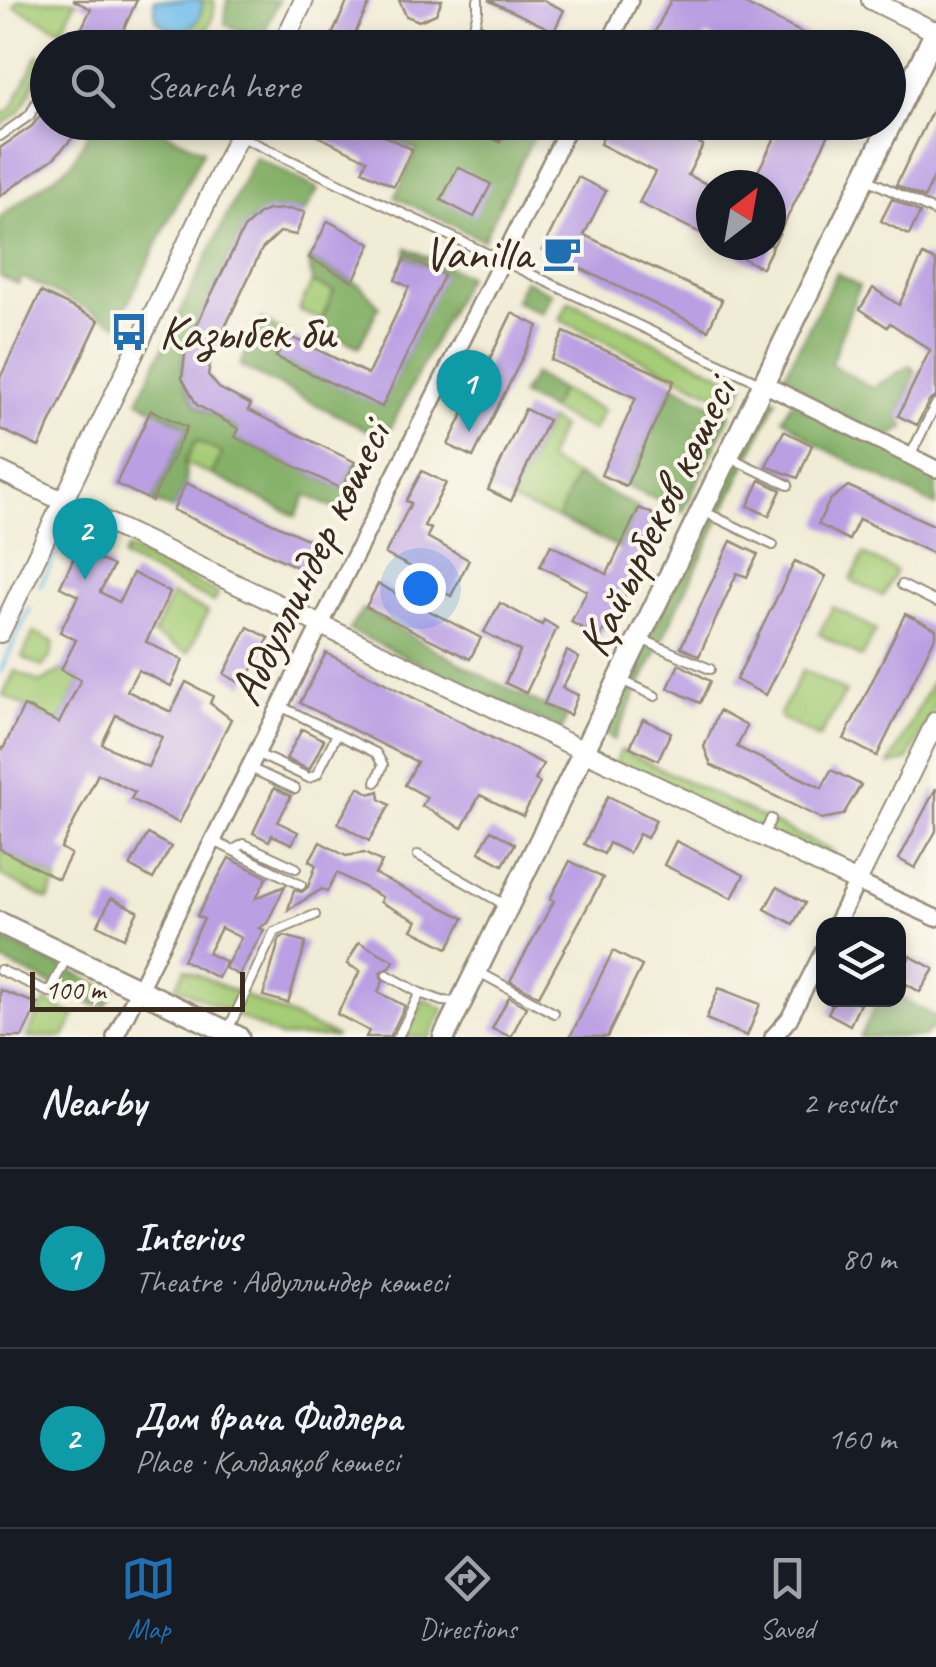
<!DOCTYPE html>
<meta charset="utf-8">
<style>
:root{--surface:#171b24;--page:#242831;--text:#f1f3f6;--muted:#9ea1a6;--line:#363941;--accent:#1f6fb2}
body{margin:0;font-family:Caveat,sans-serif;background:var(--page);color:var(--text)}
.controls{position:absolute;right:30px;bottom:30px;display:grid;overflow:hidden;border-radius:20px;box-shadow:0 5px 15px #0003}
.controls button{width:90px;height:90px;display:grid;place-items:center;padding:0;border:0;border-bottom:2px solid var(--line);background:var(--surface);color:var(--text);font:50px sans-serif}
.compass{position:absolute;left:696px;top:170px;width:90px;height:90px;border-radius:50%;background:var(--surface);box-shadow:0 5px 15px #0003;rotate:31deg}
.scale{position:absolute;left:30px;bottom:25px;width:215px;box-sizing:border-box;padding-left:10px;border:5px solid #3b2a1e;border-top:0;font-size:28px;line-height:35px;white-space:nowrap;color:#3b2a1e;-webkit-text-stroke:8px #fbf7ec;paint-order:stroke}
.you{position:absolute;left:420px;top:588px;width:35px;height:35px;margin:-25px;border:8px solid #fff;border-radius:50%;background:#1a73e8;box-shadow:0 0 0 15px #1a73e833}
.badge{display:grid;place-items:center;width:65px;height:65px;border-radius:50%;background:var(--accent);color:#fff;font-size:32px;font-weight:700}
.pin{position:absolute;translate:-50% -82px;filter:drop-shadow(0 2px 5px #0008)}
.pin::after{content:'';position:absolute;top:52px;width:35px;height:30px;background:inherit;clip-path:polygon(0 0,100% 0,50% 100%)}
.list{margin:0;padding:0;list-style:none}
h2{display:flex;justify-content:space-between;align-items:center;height:130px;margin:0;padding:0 40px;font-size:42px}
h2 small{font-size:32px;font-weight:400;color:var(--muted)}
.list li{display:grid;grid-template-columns:65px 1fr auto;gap:30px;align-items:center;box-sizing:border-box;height:180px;padding:0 40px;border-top:2px solid var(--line)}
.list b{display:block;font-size:38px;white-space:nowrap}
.list p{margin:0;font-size:32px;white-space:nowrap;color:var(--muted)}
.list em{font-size:32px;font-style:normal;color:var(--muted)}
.icon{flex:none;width:55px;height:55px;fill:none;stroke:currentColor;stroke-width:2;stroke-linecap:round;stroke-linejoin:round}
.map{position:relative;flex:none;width:936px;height:1037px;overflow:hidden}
.search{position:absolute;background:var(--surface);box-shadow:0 5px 15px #0003;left:30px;right:30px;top:30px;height:110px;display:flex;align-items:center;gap:25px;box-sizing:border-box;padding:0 35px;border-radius:55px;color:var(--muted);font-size:38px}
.sheet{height:490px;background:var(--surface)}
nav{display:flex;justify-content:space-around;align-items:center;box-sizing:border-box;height:140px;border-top:2px solid var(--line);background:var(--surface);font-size:28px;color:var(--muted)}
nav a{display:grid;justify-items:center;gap:5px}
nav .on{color:var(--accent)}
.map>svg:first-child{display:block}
</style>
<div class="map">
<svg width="936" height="1037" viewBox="0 0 936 1037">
<rect width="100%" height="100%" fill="#fbf7ec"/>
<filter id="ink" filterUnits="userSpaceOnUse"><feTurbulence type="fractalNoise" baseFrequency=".01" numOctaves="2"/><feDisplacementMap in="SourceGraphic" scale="20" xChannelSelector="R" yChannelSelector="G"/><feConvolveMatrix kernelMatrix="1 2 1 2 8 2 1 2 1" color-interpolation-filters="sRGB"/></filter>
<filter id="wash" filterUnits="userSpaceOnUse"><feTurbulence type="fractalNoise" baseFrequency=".0048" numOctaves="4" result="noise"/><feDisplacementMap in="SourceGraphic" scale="40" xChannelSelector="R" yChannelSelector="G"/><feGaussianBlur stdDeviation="2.25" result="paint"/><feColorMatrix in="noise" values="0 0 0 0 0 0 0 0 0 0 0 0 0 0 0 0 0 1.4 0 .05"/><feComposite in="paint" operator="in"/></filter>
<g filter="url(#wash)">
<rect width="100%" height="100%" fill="#f1ecd5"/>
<g fill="#a5cc76" stroke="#707b4a" stroke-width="2.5">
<polygon points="18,0 76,0 62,30 14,7"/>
<path d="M 202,0 L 214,0 C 216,23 206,37 184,43 L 169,34 L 168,29 L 176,32 L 203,5 Z"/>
<polygon points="38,55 46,58 20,112 0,126 0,116 12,108"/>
<polygon points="312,282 334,291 321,320 299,310"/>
<polygon points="569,301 744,385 735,404 560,320"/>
<polygon points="560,390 603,410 593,431 550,410"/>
<polygon points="548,420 561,427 547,460 576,476 558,519 511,501"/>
<polygon points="196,441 222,453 212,475 185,463"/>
<polygon points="127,549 218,593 214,602 123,558"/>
<polygon points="864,554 896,571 883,596 851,580"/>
<polygon points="172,595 208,612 188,653 153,635"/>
<polygon points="833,607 876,630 861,657 819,634"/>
<polygon points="34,632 54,642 51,656 42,667 22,657"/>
<polygon points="61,670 81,680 59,723 3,695 15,671 41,683"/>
<polygon points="803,670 846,692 819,738 781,718 780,714"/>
<polygon points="936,674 936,704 907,761 889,765"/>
<polygon points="621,750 834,852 828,863 616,762"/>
<polygon points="0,849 58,879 48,900 0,875"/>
<polygon points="185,969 337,1037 280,1037 176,986"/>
<polygon points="424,999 444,1009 430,1037 406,1037"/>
<polygon points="45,1001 75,1016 64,1037 27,1037"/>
</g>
<g fill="#84b067" stroke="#606d42" stroke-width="2.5">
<polygon points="227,0 279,0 260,41 225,24"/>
<polygon points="95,122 145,123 203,150 118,324 22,277 18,284 0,276 0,217 71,164"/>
<polygon points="381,123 448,123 500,141 509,123 540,123 483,240 395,197 417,150 379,134"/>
<path d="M 255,157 L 318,189 L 305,212 C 280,207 261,208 244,228 L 186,346 L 182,368 L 186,387 L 197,406 L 239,429 L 236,437 L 342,489 L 355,462 L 364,466 L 339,511 L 306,495 L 296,516 L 212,475 L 222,453 L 196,441 L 185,463 L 186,483 L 173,510 L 152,501 L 187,427 L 138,400 Z"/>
<polygon points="407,248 467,276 385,439 240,366 262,319 287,335 276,356 382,406 443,275 406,257"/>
<polygon points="309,258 361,286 379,306 359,347 318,328 334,291 312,282"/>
<polygon points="837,273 859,286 831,364 872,388 911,365 915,372 898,417 905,427 885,440 780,383"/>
<polygon points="524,280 552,293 542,313 515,301"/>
<polygon points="534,374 560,390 550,410 521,395"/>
<polygon points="672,384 730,414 683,512 626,486"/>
<polygon points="767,396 777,399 614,740 604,732"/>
<polygon points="792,402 936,472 936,506 818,445 783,418"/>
<polygon points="576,476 639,508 620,548 558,519"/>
<polygon points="363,609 492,681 567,717 561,731 349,630"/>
<polygon points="0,938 114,991 106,1006 94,1005 0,960"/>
<polygon points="899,997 936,1017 936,1025 923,1037 860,1037 879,1000 898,999"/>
</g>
<path fill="#71bdea" stroke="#567484" stroke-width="2.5" d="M 154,0 L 202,0 C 204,29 176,41 156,19 Z"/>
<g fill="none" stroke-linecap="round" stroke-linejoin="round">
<g stroke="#71bdea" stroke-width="4">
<polyline points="40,586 64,538"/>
<polyline points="0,672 30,608"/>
</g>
</g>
<g id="blocks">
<g fill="#ba9fe3" fill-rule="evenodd">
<polygon points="73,0 137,0 115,48 72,48 91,9"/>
<polygon points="348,0 371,0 348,48 326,48"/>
<polygon points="399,0 442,0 436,14 419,21 406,16"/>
<polygon points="488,0 543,0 564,10 554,31"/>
<polygon points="671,0 737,0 832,48 731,48 706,35 700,48 647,48"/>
<polygon points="936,103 936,173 924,198 896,185"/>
<polygon points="48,105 48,122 80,122 75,135 54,158 0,196 0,148 32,126"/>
<polygon points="289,122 370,122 367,128 412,149 394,186 362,171 367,160"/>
<polygon points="461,122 509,122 500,142"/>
<polygon points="610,122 659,122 703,145 688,175 711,186 711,238 639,203 655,172 600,144"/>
<polygon points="783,122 835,122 762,268 717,245 771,245 771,185 751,185"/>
<polygon points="458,167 491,184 474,217 441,200"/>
<polygon points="578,177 606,191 584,235 722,300 708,330 542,250"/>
<polygon points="892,199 920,213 909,235 881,221"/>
<polygon points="290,209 305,212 296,235 280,232 262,249 211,357 208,375 219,388 251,405 248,410 355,462 342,489 235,437 239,429 197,405 182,378 186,346 244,228 259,214 268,210"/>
<polygon points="328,221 371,244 353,281 309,258"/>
<polygon points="923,255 936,261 936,397 929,401 917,425 898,416 930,350 890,323 887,327 860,309 873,288 899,305"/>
<polygon points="406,257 444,275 382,407 276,357 287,335 368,374 409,287 395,280"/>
<polygon points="41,292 99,320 39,447 0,429 0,378"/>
<polygon points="512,313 538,326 473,457 448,445"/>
<polygon points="564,332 674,381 626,486 601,475 636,398 551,360"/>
<polygon points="525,409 548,420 511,501 488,490"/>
<polygon points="151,410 187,427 152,501 116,484"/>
<polygon points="784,431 812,445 798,478 766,466"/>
<polygon points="422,471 446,483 424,526 431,529 427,537 469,560 451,596 424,581 427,575 385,554 411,503 406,501"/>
<polygon points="760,480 781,490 769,516 748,506"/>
<polygon points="186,483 318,544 306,571 173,510"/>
<polygon points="848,486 936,526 936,555 859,519 849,540 818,524 830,500"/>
<polygon points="639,508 662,518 620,606 617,605 600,637 571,622 587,591 540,566 551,545 607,574"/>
<polygon points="731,541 758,554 747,577 737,573 699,656 681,647"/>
<path d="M 78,549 L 113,566 L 100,592 L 119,602 L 133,573 L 170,592 L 146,642 L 183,660 L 171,686 L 138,670 L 127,691 L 171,712 L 186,682 L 213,696 L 210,703 L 231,719 L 179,823 L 131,799 L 135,792 L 98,774 L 61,848 L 71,854 L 58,879 L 0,849 L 0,747 L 3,749 L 24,706 L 59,723 L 81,680 L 61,670 L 76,640 L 60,632 L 78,596 L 60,587 ZM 116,715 L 162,737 L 148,767 L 102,744 Z"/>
<polygon points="795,561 826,576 766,695 736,680"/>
<polygon points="378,584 481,638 470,659 366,607"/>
<polygon points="500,603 542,625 544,620 557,628 526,693 505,683 520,651 484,632"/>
<polygon points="905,614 936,629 936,635 877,756 844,739"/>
<polygon points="248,627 269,638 244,685 224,674"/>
<polygon points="567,651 579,658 562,688 578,695 570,715 544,704"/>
<polygon points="326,653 543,764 535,780 540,783 523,816 480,795 462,828 422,806 427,797 405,785 417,762 300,703"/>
<polygon points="679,664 710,681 700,703 668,688"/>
<polygon points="719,711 747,726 737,747 822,788 831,770 861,785 843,815 822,819 711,765 704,747"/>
<polygon points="643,719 671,732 658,760 630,747"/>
<polygon points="302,729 324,740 309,770 286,759"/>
<polygon points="359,787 370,794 379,791 380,799 390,805 369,841 338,823"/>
<polygon points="274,788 291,796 278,822 298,832 292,844 272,835 269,841 253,833"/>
<polygon points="936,788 936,831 915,868 899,859"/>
<polygon points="608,796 656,820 647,838 639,834 629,853 609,843 604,854 584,844"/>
<polygon points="491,830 515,844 503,865 479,852"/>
<polygon points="148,834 171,847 153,879 130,866"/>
<polygon points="676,841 744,875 732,898 664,865"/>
<polygon points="320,842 346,856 364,853 382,862 375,874 464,918 448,948 412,930 417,921 380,902 382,897 337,873 327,892 322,889 288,910 294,890 302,892 308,887 316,865 309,861"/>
<polygon points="229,858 267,877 256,898 285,886 267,923 259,928 264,930 239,975 225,968 241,938 221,928 208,953 226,962 218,978 183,960 204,919 197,916"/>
<polygon points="570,861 603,878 539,996 510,981 554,901 550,899"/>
<polygon points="777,887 805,903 793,924 765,909"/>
<polygon points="111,898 138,911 124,938 98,925"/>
<polygon points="285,936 306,942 288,1003 263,996 280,938"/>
<polygon points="359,942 394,961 390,968 380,972 383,982 378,992 405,1006 390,1037 366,1037 369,1031 337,1014 360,971 347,964"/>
<polygon points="613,951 642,966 607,1037 570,1037"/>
<polygon points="910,956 934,969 920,992 898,979"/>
<polygon points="719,988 760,1004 747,1036 706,1019"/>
<polygon points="0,990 38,1004 22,1037 0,1037"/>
<polygon points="509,997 526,1007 511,1037 492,1029"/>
<polygon points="835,1000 851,1000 860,1004 850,1025 828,1013"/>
</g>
</g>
</g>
<g filter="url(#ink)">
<use href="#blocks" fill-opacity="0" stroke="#968b7a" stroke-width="2.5"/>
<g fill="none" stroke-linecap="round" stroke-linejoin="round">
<g stroke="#968b7a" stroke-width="12">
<g id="service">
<polyline points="474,26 478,11 478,0"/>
<polyline points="463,48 474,26 519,48"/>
<polyline points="210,122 760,383"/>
<polyline points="0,136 30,115 48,79"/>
<polyline points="865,178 936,212"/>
<polyline points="910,456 936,404"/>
<polyline points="729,457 788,485"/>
<polyline points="703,511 773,545"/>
<polyline points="902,585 936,602"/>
<polyline points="641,639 710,669"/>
<polyline points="621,680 655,696"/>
<polyline points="280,706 376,753 383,765 376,782"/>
<polyline points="258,754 309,778 317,774 337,734"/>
<polyline points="250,768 295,789"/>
<polyline points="763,836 771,819"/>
<polyline points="214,841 301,885"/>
<polyline points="233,850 244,844 296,868"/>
<polyline points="418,855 507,906"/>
<polyline points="0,970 49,992 68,955"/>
<polyline points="477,971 554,1013"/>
<polyline points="387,975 420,993"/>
<polyline points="227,1032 274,932 315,915"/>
<polyline points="398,1037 420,993 442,1001 457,1002"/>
</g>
</g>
<g stroke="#968b7a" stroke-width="20">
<g id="minor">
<polyline points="607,48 630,0"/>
<polyline points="764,384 936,469"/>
<polyline points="836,924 857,882 936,918"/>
<polyline points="115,1037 571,122"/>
<polyline points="773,1037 789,1019 824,950"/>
</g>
</g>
<g stroke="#968b7a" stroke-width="22">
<g id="tertiary">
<polyline points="871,0 936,32"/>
<polyline points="281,48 304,0"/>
<polyline points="0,471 857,882 936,721"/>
<polyline points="0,633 245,122"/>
</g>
</g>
<g stroke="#968b7a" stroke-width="25">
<g id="secondary">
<polyline points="0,923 238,1037"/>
<polyline points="444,1037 936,31"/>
</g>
</g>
<use href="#service" stroke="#fff" stroke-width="8"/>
<use href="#minor" stroke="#fff" stroke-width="15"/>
<use href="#tertiary" stroke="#fff" stroke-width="18"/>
<use href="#secondary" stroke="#fff" stroke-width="20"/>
</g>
</g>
<defs>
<g id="cafe-bare" transform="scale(3)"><path d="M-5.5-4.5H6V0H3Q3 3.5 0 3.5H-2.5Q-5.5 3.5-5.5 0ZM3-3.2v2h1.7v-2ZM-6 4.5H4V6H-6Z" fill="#1f6fb2" stroke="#fbf7ec" stroke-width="2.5" paint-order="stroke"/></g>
<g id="bus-bare" transform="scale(3)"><path d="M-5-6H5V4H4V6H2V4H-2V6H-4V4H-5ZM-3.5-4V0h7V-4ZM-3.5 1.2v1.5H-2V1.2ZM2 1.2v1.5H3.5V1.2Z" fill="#1f6fb2" stroke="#fbf7ec" stroke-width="2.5" paint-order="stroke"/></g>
</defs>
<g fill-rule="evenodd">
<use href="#cafe-bare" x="562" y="253"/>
<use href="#bus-bare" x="129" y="332"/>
</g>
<g text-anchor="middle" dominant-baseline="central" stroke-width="8" stroke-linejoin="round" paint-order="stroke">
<g font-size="48" fill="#3b2a1e" stroke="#fbf7ec" text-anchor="end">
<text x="532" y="253">Vanilla</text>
<text x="159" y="332" text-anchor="start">Казыбек би</text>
</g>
<g font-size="48" fill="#3b2a1e" stroke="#fbf7ec">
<text transform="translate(656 517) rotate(-64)">Қайырбеков көшесі</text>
<text transform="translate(309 563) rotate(-64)">Абдуллиндер көшесі</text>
</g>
</g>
</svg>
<div class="controls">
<button><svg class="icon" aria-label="layers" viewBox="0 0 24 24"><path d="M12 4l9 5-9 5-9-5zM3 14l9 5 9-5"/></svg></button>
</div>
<svg class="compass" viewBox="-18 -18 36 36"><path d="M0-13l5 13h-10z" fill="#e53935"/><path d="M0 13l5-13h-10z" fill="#9ea1a6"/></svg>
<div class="scale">100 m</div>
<div class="you"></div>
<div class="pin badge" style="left:469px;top:432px;background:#0f9aa8">1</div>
<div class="pin badge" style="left:85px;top:580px;background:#0f9aa8">2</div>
<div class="search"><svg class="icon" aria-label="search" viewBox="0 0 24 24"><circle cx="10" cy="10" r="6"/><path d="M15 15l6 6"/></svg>Search here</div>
</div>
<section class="sheet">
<h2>Nearby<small>2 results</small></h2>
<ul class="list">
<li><span class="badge" style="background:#0f9aa8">1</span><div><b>Interius</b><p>Theatre · Абдуллиндер көшесі</p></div><em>80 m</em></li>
<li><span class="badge" style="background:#0f9aa8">2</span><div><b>Дом врача Фидлера</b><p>Place · Қалдаяқов көшесі</p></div><em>160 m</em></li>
</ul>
</section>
<nav>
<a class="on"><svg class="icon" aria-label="map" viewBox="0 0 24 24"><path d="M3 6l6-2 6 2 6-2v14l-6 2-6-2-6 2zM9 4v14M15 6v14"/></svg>Map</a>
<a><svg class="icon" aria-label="directions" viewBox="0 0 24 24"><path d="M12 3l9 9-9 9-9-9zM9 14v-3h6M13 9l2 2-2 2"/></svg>Directions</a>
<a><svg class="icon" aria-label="saved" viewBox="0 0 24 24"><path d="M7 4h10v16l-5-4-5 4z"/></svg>Saved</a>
</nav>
